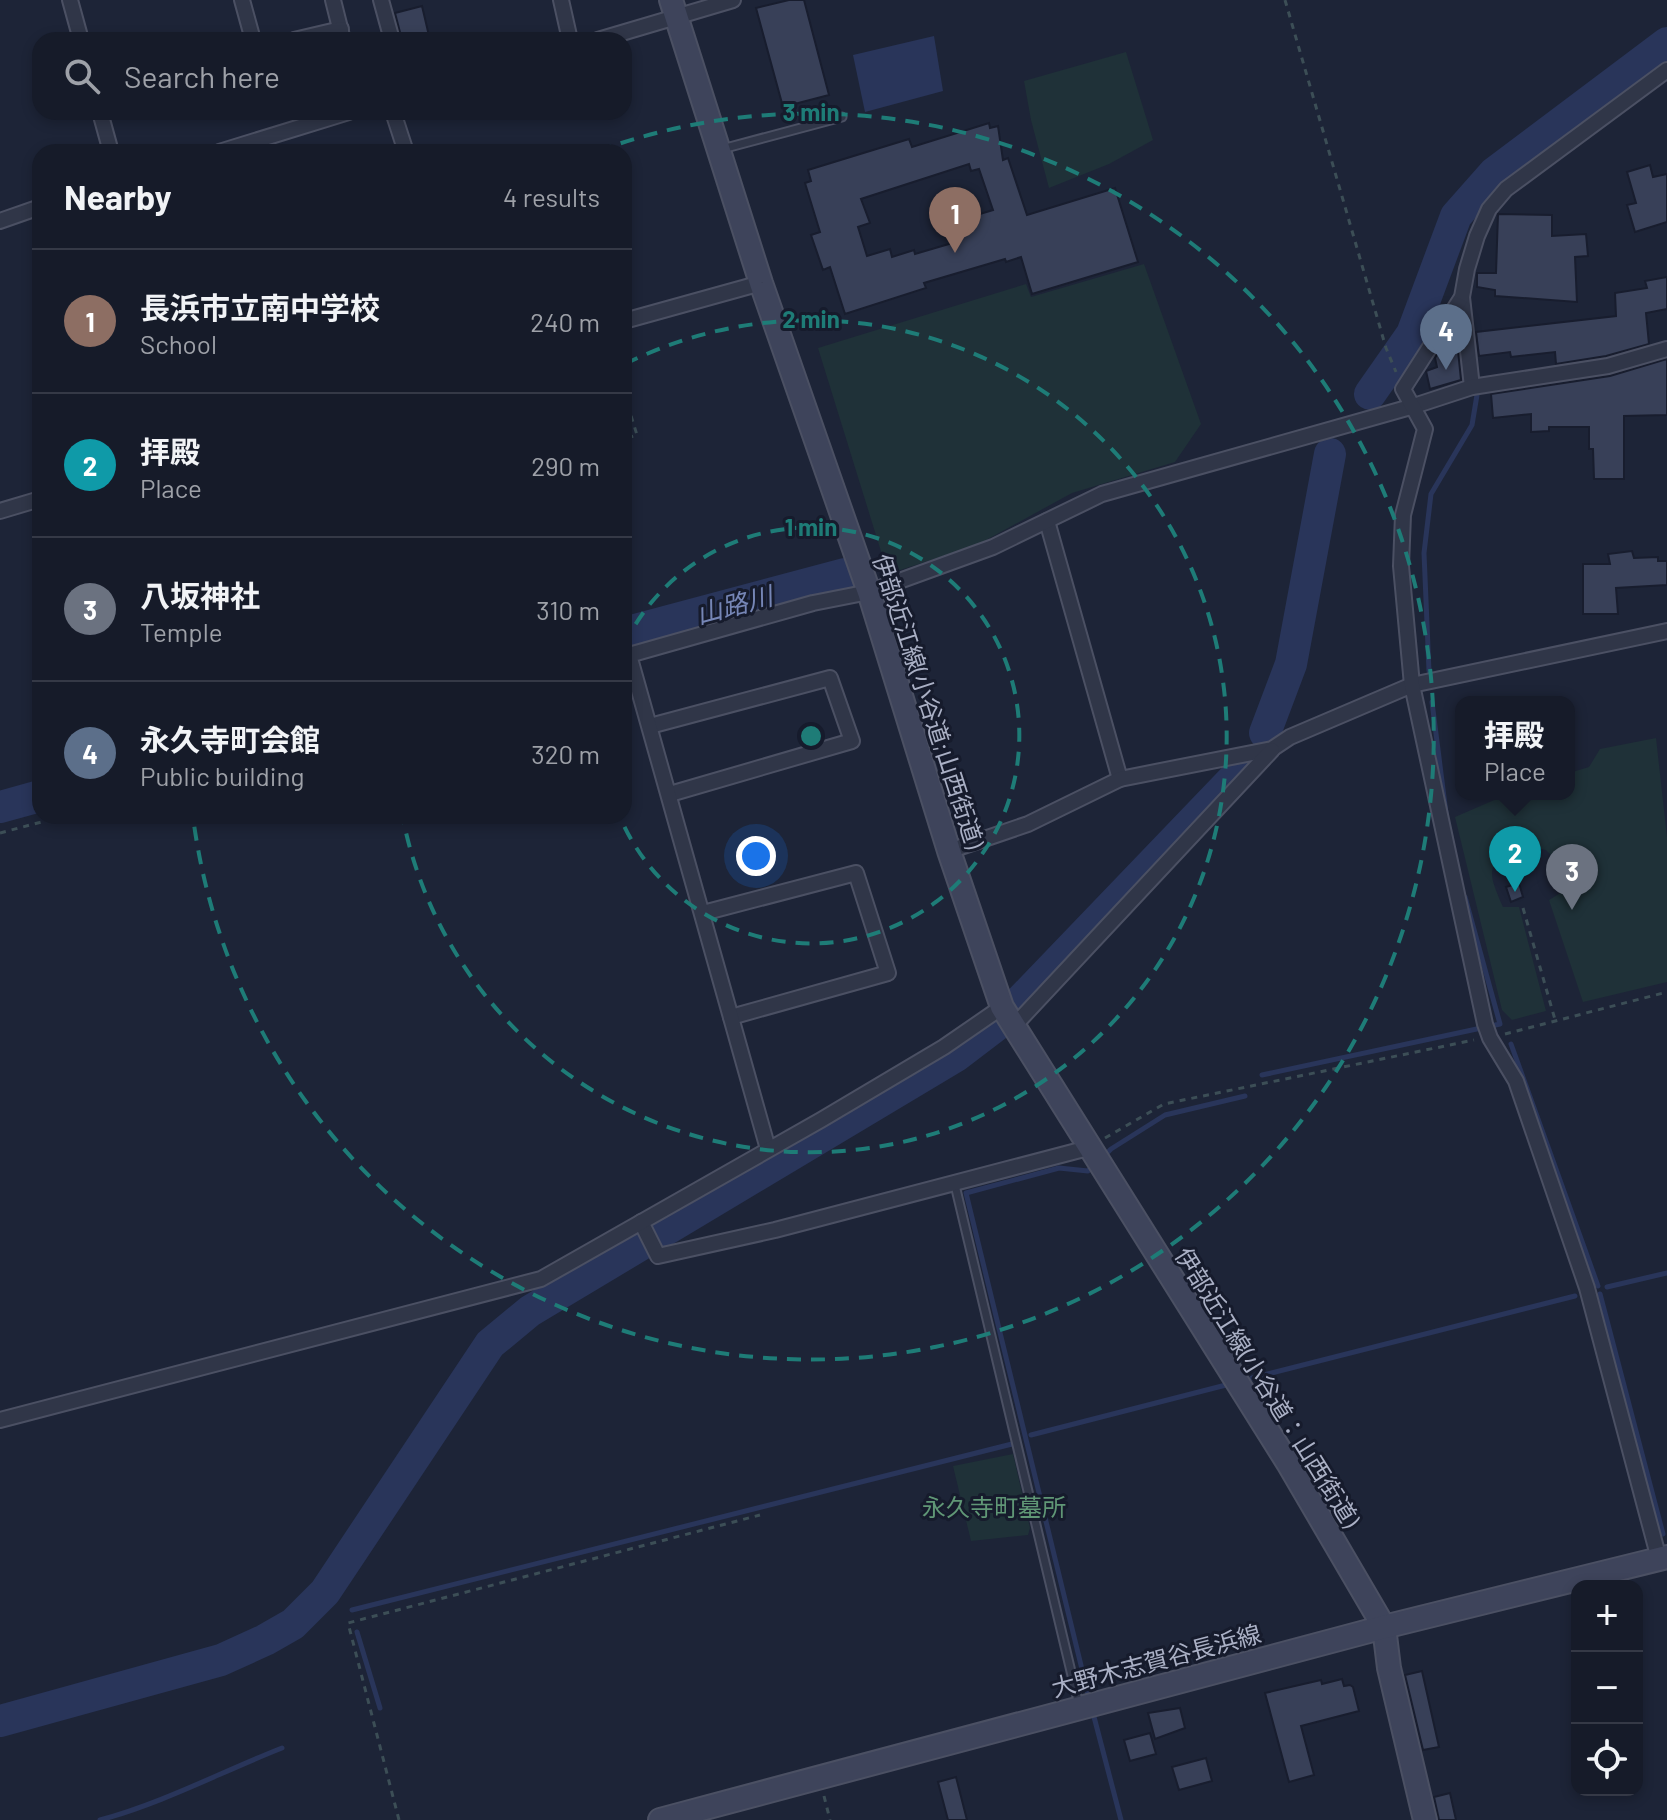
<!DOCTYPE html>
<meta charset="utf-8">
<style>
:root{--surface:#161b29;--page:#1f2431;--text:#f1f3f6;--muted:#9ea1a8;--line:#353946;--accent:#7593ff}
body{margin:0;font-family:Barlow,"Noto Sans JP",sans-serif;background:var(--page);color:var(--text)}
.controls{position:absolute;right:24px;bottom:24px;display:grid;overflow:hidden;border-radius:16px;box-shadow:0 4px 12px #0003}
.controls button{width:72px;height:72px;display:grid;place-items:center;padding:0;border:0;border-bottom:2px solid var(--line);background:var(--surface);color:var(--text);font:40px sans-serif}
.you{position:absolute;left:756px;top:856px;width:28px;height:28px;margin:-20px;border:6px solid #fff;border-radius:50%;background:#1a73e8;box-shadow:0 0 0 12px #1a73e833}
.badge{display:grid;place-items:center;width:52px;height:52px;border-radius:50%;background:var(--accent);color:#fff;font-size:26px;font-weight:700}
.pin{position:absolute;translate:-50% -66px;filter:drop-shadow(0 2px 4px #0008)}
.pin::after{content:'';position:absolute;top:42px;width:28px;height:24px;background:inherit;clip-path:polygon(0 0,100% 0,50% 100%)}
.popup{position:absolute;left:1455px;top:696px;width:120px;height:104px;box-sizing:border-box;display:grid;place-content:center;border-radius:16px;background:var(--surface);filter:drop-shadow(0 2px 6px #0005);font-size:26px;white-space:nowrap;color:var(--muted)}
.popup b{font-size:30px;color:var(--text)}
.popup::after{content:'';position:absolute;left:50%;top:100%;margin-left:-16px;border:16px solid transparent;border-top-color:var(--surface)}
.list{margin:0;padding:0;list-style:none}
h2{display:flex;justify-content:space-between;align-items:center;height:104px;margin:0;padding:0 32px;font-size:34px}
h2 small{font-size:26px;font-weight:400;color:var(--muted)}
.list li{display:grid;grid-template-columns:52px 1fr auto;gap:24px;align-items:center;box-sizing:border-box;height:144px;padding:0 32px;border-top:2px solid var(--line)}
.list b{display:block;font-size:30px;white-space:nowrap}
.list p{margin:0;font-size:26px;white-space:nowrap;color:var(--muted)}
.list em{font-size:26px;font-style:normal;color:var(--muted)}
.icon{flex:none;width:44px;height:44px;fill:none;stroke:currentColor;stroke-width:2;stroke-linecap:round;stroke-linejoin:round}
.map{position:relative;flex:none;width:1667px;height:1820px;overflow:hidden}
.search{position:absolute;background:var(--surface);box-shadow:0 4px 12px #0003;left:32px;top:32px;width:600px;height:88px;display:flex;align-items:center;gap:20px;box-sizing:border-box;padding:0 28px;border-radius:24px;color:var(--muted);font-size:30px}
.panel{position:absolute;background:var(--surface);box-shadow:0 4px 12px #0003;left:32px;top:144px;width:600px;height:680px;border-radius:24px}
.map>svg:first-child{display:block}
</style>
<div class="map">
<svg width="1667" height="1820" viewBox="0 0 1667 1820">
<rect width="100%" height="100%" fill="#1d2437"/>
<g fill="#1f3138">
<polygon points="1126,52 1153,140 1109,164 1049,188 1031,120 1024,81"/>
<polygon points="1144,264 1201,424 1175,462 1072,493 977,545 888,574 818,348 1026,284 1031,297"/>
<path d="M 1656,738 L 1667,837 L 1667,982 L 1583,1002 L 1549,900 L 1567,889 L 1565,869 L 1546,850 L 1520,845 C 1484,865 1488,872 1503,907 L 1519,907 L 1546,1011 L 1512,1020 L 1502,1010 L 1455,817 L 1508,794 L 1569,794 L 1569,773 L 1589,767 L 1600,749 Z"/>
<polygon points="1013,1454 1030,1528 1028,1535 971,1541 953,1466"/>
</g>
<polygon fill="#29355a" points="934,36 943,91 865,112 853,55"/>
<g fill="none" stroke-linecap="round" stroke-linejoin="round">
<g stroke="#29355a" stroke-width="5">
<polyline points="1590,102 1597,114"/>
<polyline points="1429,671 1424,553 1431,494 1472,425 1477,395"/>
<polyline points="1432,702 1446,813"/>
<polyline points="1511,1044 1598,1286"/>
<polyline points="1262,1075 1500,1024 1465,897"/>
<polyline points="1102,1158 1111,1149 1165,1115 1245,1096"/>
<polyline points="1607,1287 1667,1273"/>
<polyline points="1600,1294 1663,1534"/>
<polyline points="1252,1378 1575,1296"/>
<polyline points="1031,1435 1226,1385"/>
<polyline points="352,1610 1012,1444"/>
<polyline points="357,1632 380,1708"/>
<polyline points="1088,1694 966,1193 1059,1168 1088,1171 1094,1165"/>
<polyline points="1093,1713 1121,1820"/>
<path d="M 100,1820 C 163,1803 221,1772 282,1748"/>
</g>
<g stroke="#29355a" stroke-width="32">
<polyline points="1370,394 1412,334 1456,216 1494,173 1667,43"/>
<polyline points="624,633 845,574"/>
<polyline points="1265,733 1291,664 1330,454"/>
<polyline points="0,807 40,796"/>
<polyline points="0,1721 221,1660 265,1640 293,1624 325,1592 490,1344 530,1311 956,1056 998,1024 1240,772"/>
</g>
</g>
<g fill="#384058" stroke="#181d2e" stroke-width="2" fill-rule="evenodd">
<polygon points="789,0 804,0 829,95 783,107 756,8"/>
<polygon points="422,6 430,40 402,40 395,13"/>
<path d="M 989,123 L 990,128 L 998,126 L 1003,160 L 1008,158 L 1027,215 L 1115,188 L 1138,262 L 1032,294 L 1021,257 L 1006,262 L 1005,259 L 924,283 L 926,288 L 845,314 L 830,267 L 823,270 L 811,235 L 820,232 L 805,183 L 811,181 L 808,170 L 909,139 L 912,147 ZM 969,164 L 971,171 L 979,169 L 993,210 L 953,222 L 959,241 L 915,254 L 914,250 L 892,257 L 890,249 L 867,256 L 858,227 L 870,223 L 861,199 Z"/>
<polygon points="1650,165 1653,177 1667,174 1667,222 1635,232 1627,205 1636,203 1627,172"/>
<polygon points="1498,214 1552,215 1552,236 1586,234 1588,256 1575,257 1577,302 1495,296 1495,290 1477,287 1477,273 1496,273"/>
<polygon points="1667,277 1667,309 1646,313 1649,344 1606,356 1556,364 1555,352 1511,357 1510,352 1479,356 1476,332 1616,316 1615,293 1647,288 1645,281"/>
<polygon points="1452,331 1456,331 1461,380 1430,389 1426,371 1437,367 1435,358 1437,354 1447,352 1445,342"/>
<polygon points="1667,359 1667,415 1624,416 1624,479 1594,479 1593,449 1589,449 1589,427 1549,427 1549,431 1531,432 1531,414 1493,418 1491,394 1610,376"/>
<polygon points="1632,551 1634,558 1658,557 1658,561 1667,561 1667,585 1616,588 1618,614 1583,614 1583,564 1610,564 1608,554"/>
<polygon points="1519,883 1523,897 1511,902 1506,887"/>
<polygon points="1422,1671 1439,1747 1423,1750 1405,1675"/>
<polygon points="1342,1679 1344,1686 1350,1685 1353,1687 1359,1711 1301,1726 1314,1775 1289,1782 1265,1693 1321,1680 1322,1684"/>
<polygon points="1180,1708 1185,1728 1155,1739 1148,1713"/>
<polygon points="1150,1733 1156,1754 1130,1761 1124,1740"/>
<polygon points="1206,1758 1212,1781 1179,1790 1172,1767"/>
<polygon points="956,1777 967,1820 948,1820 938,1782"/>
<polygon points="1450,1793 1456,1820 1439,1820 1434,1797"/>
</g>
<g fill="none" stroke-linecap="round" stroke-linejoin="round">
<g stroke="#4b5063" stroke-width="11">
<g id="service">
<polyline points="722,149 842,117"/>
<polyline points="955,1185 1079,1705"/>
</g>
</g>
<g stroke="#4b5063" stroke-width="18">
<g id="minor">
<polyline points="70,0 81,40"/>
<polyline points="242,0 253,40"/>
<polyline points="333,0 343,40"/>
<polyline points="381,0 392,40"/>
<polyline points="561,0 570,40"/>
<polyline points="294,40 341,29"/>
<polyline points="598,40 733,0"/>
<polyline points="100,112 111,152"/>
<polyline points="393,112 406,152"/>
<polyline points="219,152 349,112"/>
<polyline points="0,221 40,207"/>
<polyline points="1462,297 1472,387"/>
<polyline points="624,321 761,283"/>
<polyline points="0,511 40,499"/>
<polyline points="1047,521 1120,779"/>
<polyline points="650,726 830,678 852,741 670,794"/>
<polyline points="949,851 1028,824 1120,779 1272,749 1290,737 1412,685 1667,631"/>
<polyline points="703,913 856,873 888,973 731,1017"/>
<polyline points="1013,1027 1272,750"/>
<polyline points="768,1149 629,655 813,603 869,592 993,547 1102,494 1414,406 1472,387 1608,366 1667,349"/>
<polyline points="641,1222 658,1256 775,1230 1088,1148"/>
<polyline points="0,1420 541,1279 821,1120 944,1047 1002,1007"/>
<polyline points="1659,1559 1587,1288 1516,1081 1490,1038 1485,1024 1412,685 1401,566 1403,515 1425,429 1403,389 1462,297 1467,269 1477,236 1489,209 1506,189 1667,70"/>
</g>
</g>
<g stroke="#4b5063" stroke-width="26">
<g id="secondary">
<polyline points="671,0 761,283 869,592 949,851 1002,1007 1288,1463 1384,1627 1389,1668 1425,1820"/>
<polyline points="660,1820 1384,1627 1667,1557"/>
</g>
</g>
<g stroke="#3c4e56" stroke-width="3" stroke-dasharray="6 6" stroke-linecap="butt">
<polyline points="1285,0 1386,348 1396,372"/>
<polyline points="624,393 637,435 624,439"/>
<polyline points="0,833 64,816"/>
<polyline points="1523,908 1556,1023"/>
<polyline points="1505,1034 1667,992"/>
<polyline points="1105,1138 1164,1104 1474,1040"/>
<polyline points="824,1796 830,1820"/>
<polyline points="399,1820 348,1623 760,1515"/>
</g>
<use href="#service" stroke="#303648" stroke-width="7"/>
<use href="#minor" stroke="#303648" stroke-width="14"/>
<use href="#secondary" stroke="#3e445b" stroke-width="22"/>
</g>
<g fill="none" stroke="#1e7c77" stroke-width="4" stroke-dasharray="14 10">
<path d="M624 645A208 208 0 1 1 620 817"/>
<path d="M625 364A416 416 0 1 1 403 819"/>
<path d="M598 151A623 623 0 1 1 193 817"/>
</g>
<g text-anchor="middle" dominant-baseline="central" stroke-width="6" stroke-linejoin="round" paint-order="stroke">
<g font-size="24" fill="#aab0c5" stroke="#161b2c">
<text transform="translate(929 701) rotate(72)">伊部近江線(小谷道;山西街道)</text>
<text transform="translate(1268 1387) rotate(58)">伊部近江線(小谷道：山西街道)</text>
<text transform="translate(1156 1660) rotate(-15)">大野木志賀谷長浜線</text>
</g>
<g font-size="24" fill="#609776" stroke="#161b2c">
<text x="994" y="1506">永久寺町墓所</text>
</g>
<g font-size="26" font-style="italic" fill="#7686b6" stroke="#161b2c">
<text transform="translate(734 604) rotate(-15)">山路川</text>
</g>
</g>
<circle cx="811" cy="736" r="12" fill="#1e7c77" stroke="#161b2c" stroke-width="4"/>
<g font-size="24" text-anchor="middle" font-weight="bold" fill="#1e7c77" stroke="#161b2c" stroke-width="6" stroke-linejoin="round" paint-order="stroke">
<text x="811" y="121">3 min</text>
<text x="811" y="328">2 min</text>
<text x="811" y="536">1 min</text>
</g>
</svg>
<div class="controls">
<button>+</button>
<button>−</button>
<button><svg class="icon" aria-label="locate" viewBox="0 0 24 24"><circle cx="12" cy="12" r="6"/><path d="M12 2v4M12 18v4M2 12h4M18 12h4"/></svg></button>
</div>
<div class="you"></div>
<div class="pin badge" style="left:955px;top:253px;background:#8d6e63">1</div>
<div class="pin badge" style="left:1515px;top:892px;background:#0f9aa8">2</div>
<div class="popup"><b>拝殿</b>Place</div>
<div class="pin badge" style="left:1572px;top:910px;background:#6b7280">3</div>
<div class="pin badge" style="left:1446px;top:370px;background:#5c6f8a">4</div>
<div class="search"><svg class="icon" aria-label="search" viewBox="0 0 24 24"><circle cx="10" cy="10" r="6"/><path d="M15 15l6 6"/></svg>Search here</div>
<section class="panel">
<h2>Nearby<small>4 results</small></h2>
<ul class="list">
<li><span class="badge" style="background:#8d6e63">1</span><div><b>長浜市立南中学校</b><p>School</p></div><em>240 m</em></li>
<li><span class="badge" style="background:#0f9aa8">2</span><div><b>拝殿</b><p>Place</p></div><em>290 m</em></li>
<li><span class="badge" style="background:#6b7280">3</span><div><b>八坂神社</b><p>Temple</p></div><em>310 m</em></li>
<li><span class="badge" style="background:#5c6f8a">4</span><div><b>永久寺町会館</b><p>Public building</p></div><em>320 m</em></li>
</ul>
</section>
</div>
